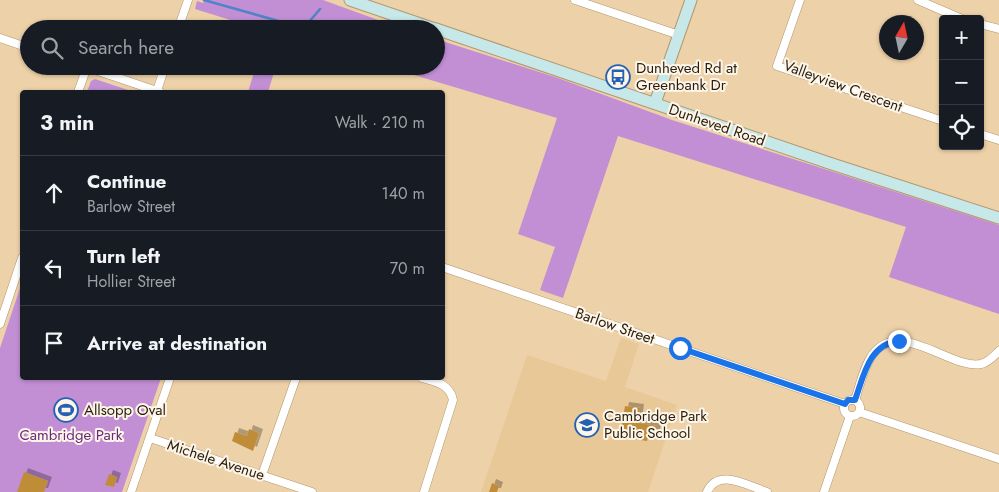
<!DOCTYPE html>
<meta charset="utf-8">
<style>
:root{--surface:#171b24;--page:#20242c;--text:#f1f3f6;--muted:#9ea1a6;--line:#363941}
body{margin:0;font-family:Jost,sans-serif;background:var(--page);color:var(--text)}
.controls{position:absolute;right:15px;top:15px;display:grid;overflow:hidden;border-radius:5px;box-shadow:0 1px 4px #0004}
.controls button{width:45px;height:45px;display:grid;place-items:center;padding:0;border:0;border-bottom:1px solid var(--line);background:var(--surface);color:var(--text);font:25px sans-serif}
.compass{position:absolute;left:879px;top:15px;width:45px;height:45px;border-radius:50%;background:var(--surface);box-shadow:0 1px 4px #0004;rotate:9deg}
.stop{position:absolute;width:15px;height:15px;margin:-11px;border:4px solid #1a73e8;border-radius:50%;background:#fff}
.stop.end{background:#1a73e8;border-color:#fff;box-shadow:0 1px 5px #0008}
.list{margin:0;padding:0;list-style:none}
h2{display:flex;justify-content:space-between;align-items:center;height:65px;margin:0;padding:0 20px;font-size:21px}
h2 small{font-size:16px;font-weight:400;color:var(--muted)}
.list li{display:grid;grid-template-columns:32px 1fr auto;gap:15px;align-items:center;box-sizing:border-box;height:75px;padding:0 20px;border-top:1px solid var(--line)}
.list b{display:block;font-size:19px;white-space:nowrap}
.list p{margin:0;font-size:16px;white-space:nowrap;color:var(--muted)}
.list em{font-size:16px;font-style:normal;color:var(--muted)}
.icon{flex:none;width:28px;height:28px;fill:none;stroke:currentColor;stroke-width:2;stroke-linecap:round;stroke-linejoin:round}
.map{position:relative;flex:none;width:999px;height:492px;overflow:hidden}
.search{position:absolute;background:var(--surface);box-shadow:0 1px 4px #0004;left:20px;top:20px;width:425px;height:55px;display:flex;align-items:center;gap:12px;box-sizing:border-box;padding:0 18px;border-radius:28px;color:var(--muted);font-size:19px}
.panel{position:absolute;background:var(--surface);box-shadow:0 1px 4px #0004;left:20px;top:90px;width:425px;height:290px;border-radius:5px}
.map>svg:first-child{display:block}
</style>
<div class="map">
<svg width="999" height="492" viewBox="0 0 999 492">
<defs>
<filter id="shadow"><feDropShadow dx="4" dy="-4" stdDeviation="0" flood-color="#0004"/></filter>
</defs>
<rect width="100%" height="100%" fill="#edd1a8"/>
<polygon fill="#e9c898" points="621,338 639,344 625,387 677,405 648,492 481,492 527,355 606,381"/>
<g fill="#c28fd5">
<polygon points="204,0 323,0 403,29 259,29 195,9 197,1 203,3"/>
<polygon points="436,39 558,78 672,120 999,225 999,314 889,277 906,227 618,136 563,298 540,290 555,247 518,234 557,118 384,66 436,66"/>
<polygon points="256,66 276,66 268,92 248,92"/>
<polygon points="95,79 134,92 87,92 91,81"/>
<polygon points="22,282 22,378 161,378 122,492 0,492 0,348"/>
</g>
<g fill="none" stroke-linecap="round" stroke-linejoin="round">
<polyline stroke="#5283c6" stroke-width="2.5" points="204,0 282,22 309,22 320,9"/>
</g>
<g fill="#bf8d39" filter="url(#shadow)">
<polygon points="625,406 640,408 638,423 657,426 656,434 649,433 647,441 628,438 629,430 621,429"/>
<polygon points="249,429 259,433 253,451 232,441 235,432 247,436"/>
<polygon points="24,472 48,481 44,492 17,492"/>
<polygon points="109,474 117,477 114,487 105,485"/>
<polygon points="492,483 499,486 497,492 489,492"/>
</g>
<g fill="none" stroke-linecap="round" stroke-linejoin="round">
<g stroke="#b29770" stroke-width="9">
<g id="street">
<polyline points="575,0 679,35"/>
<polyline points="800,0 777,66 943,121"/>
<polyline points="918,0 962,19"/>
<polyline points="980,24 999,29"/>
<polyline points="178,29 188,0"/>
<polyline points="0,38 29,48"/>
<polyline points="83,66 160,92"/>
<polyline points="157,91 165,66"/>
<polyline points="78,92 87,67"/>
<polyline points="980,134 999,140"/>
<polyline points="442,267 845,404"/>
<polyline points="0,324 22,258"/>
<path d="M 422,378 C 436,382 450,384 453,400 L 424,492"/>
<circle cx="852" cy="408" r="8"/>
<path d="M 855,400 C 860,385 864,366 873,354 C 900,318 951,370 981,364 C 989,362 994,356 999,351"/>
<polyline points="859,412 999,459"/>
<polyline points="150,438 312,492"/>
<polyline points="262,475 296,378"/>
<polyline points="131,492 170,378"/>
<path d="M 707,492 C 718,467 748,486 767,492"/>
<polyline points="824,492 850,416"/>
</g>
</g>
<g stroke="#b29770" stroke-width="13">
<g id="secondary">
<polyline points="350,0 435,29"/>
<polyline points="436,29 829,163 999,218"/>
<polyline points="655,103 691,0"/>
</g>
</g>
<use href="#street" stroke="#fff" stroke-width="8"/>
<use href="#secondary" stroke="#c7e8e9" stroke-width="11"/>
</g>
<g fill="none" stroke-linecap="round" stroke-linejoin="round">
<path stroke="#1a73e8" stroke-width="6" d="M 680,348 L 845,404 L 848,400 L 855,400 C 864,375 869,344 899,341"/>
</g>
<defs>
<g id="bus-ring" transform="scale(1.25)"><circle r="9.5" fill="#fef5e9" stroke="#2461b2" stroke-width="1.5"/><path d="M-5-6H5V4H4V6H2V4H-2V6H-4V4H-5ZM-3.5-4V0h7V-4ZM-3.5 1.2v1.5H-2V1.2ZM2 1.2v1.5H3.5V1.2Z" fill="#2461b2"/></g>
<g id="stadium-ring" transform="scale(1.25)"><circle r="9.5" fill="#fef5e9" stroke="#2461b2" stroke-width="1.5"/><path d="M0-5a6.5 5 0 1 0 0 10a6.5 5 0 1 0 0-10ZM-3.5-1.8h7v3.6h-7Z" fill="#2461b2"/></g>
<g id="school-ring" transform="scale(1.25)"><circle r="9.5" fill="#fef5e9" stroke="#2461b2" stroke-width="1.5"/><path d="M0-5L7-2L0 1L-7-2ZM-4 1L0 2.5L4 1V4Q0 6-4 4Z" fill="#2461b2"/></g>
</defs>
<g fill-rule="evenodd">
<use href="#bus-ring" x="618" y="77"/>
<use href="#stadium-ring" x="66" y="410"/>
<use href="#school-ring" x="587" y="425"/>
</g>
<g text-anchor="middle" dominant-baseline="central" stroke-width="4" stroke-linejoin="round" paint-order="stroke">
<g font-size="15" fill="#281d0d" stroke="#fef5e9" text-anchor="start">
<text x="636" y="68">Dunheved Rd at<tspan x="636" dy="17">Greenbank Dr</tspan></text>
<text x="84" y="410">Allsopp Oval</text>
<text x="604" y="416">Cambridge Park<tspan x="604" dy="17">Public School</tspan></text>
</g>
<g font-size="15" fill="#281d0d" stroke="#fef5e9">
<text transform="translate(843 86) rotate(20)">Valleyview Crescent</text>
<text transform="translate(717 125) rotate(19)">Dunheved Road</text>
<text transform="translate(615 326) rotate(19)">Barlow Street</text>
<text transform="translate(216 460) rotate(18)">Michele Avenue</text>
</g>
<g font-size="15" fill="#6a2a7f" stroke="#fef5e9">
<text x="71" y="435">Cambridge Park</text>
</g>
</g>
</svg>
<div class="controls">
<button>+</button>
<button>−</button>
<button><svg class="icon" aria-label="locate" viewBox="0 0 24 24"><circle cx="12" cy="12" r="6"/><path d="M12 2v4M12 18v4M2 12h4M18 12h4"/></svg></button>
</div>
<svg class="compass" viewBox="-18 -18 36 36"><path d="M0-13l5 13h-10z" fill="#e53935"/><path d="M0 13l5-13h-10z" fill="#9ea1a6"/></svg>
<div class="stop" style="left:680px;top:348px"></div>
<div class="stop end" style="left:899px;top:341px"></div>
<div class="search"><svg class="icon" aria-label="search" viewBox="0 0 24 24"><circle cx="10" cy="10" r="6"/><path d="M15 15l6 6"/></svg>Search here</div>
<section class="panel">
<h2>3 min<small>Walk · 210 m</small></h2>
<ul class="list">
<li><svg class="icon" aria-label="ahead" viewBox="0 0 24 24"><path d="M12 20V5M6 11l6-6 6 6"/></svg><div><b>Continue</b><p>Barlow Street</p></div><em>140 m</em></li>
<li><svg class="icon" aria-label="left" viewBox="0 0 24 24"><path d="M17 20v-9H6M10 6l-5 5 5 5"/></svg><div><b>Turn left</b><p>Hollier Street</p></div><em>70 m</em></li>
<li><svg class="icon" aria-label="arrive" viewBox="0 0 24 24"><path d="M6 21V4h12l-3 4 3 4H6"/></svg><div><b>Arrive at destination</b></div></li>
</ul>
</section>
</div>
